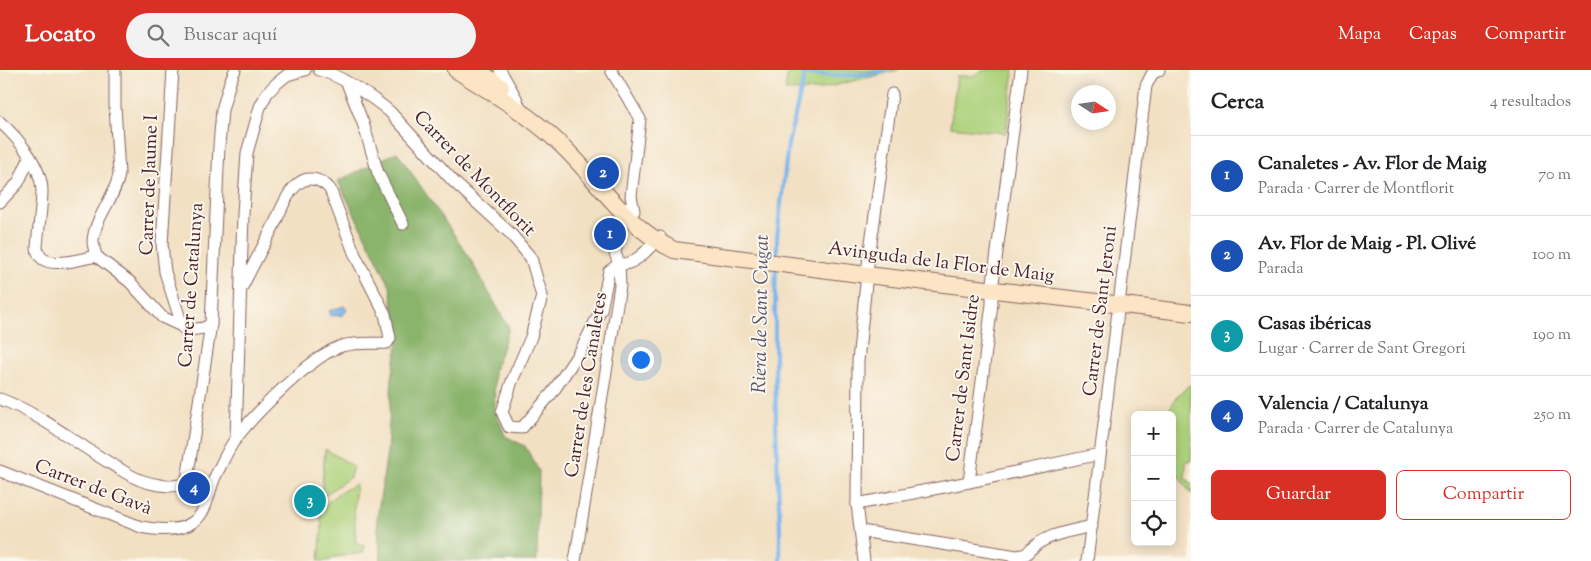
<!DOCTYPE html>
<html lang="es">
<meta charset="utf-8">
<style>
:root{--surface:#fff;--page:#f2f2f2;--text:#202124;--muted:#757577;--line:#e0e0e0;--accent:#d93025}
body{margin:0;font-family:"Sorts Mill Goudy",serif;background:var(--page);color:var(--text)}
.controls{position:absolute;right:15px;bottom:15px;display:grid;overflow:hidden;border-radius:8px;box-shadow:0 2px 12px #0003}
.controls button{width:45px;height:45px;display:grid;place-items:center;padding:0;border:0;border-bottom:1px solid var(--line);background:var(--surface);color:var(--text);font:25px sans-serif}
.compass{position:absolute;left:1071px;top:15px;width:45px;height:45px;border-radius:50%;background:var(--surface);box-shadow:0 2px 12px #0003;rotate:102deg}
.you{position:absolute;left:640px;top:289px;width:18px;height:18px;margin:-12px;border:4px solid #fff;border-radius:50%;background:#1a73e8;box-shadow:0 0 0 8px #1a73e833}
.badge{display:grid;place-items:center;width:32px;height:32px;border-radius:50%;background:var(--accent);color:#fff;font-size:16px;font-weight:700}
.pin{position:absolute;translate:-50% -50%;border:2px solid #fff;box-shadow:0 1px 5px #0006}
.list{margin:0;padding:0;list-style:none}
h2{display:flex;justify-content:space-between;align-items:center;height:65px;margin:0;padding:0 20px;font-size:21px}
h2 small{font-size:16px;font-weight:400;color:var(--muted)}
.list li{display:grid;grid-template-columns:32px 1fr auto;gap:15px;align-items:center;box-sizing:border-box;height:80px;padding:0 20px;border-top:1px solid var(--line)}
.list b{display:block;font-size:19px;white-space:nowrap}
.list p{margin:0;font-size:16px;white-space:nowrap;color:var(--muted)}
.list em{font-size:16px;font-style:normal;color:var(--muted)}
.actions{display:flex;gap:10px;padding:15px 20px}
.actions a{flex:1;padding:11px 0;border:1px solid var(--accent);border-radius:8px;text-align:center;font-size:18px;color:var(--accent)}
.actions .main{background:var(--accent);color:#fff}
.icon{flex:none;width:28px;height:28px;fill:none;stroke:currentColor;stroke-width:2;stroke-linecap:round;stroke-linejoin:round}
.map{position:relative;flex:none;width:1191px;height:491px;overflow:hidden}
header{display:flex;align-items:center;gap:30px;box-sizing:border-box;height:70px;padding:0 25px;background:var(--accent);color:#fff}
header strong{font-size:24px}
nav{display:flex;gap:28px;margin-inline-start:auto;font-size:18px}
.search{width:350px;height:45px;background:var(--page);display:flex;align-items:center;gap:12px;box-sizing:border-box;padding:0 18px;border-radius:28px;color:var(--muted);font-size:19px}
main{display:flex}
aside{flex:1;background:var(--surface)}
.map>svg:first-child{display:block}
</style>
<header>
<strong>Locato</strong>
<div class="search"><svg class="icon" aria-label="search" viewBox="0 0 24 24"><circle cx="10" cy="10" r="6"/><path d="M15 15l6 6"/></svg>Buscar aquí</div>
<nav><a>Mapa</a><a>Capas</a><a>Compartir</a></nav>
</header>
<main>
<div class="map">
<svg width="1191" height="491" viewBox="0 0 1191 491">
<rect width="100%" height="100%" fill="#fbf7ec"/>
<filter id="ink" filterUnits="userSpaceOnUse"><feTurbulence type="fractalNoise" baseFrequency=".02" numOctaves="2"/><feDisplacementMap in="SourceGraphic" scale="10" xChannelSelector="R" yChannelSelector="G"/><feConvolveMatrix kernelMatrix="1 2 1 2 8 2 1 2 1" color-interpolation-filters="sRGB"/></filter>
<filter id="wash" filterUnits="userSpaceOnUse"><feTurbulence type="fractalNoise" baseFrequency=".0096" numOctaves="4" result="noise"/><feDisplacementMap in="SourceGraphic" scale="20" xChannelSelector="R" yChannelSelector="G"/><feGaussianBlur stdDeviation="1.12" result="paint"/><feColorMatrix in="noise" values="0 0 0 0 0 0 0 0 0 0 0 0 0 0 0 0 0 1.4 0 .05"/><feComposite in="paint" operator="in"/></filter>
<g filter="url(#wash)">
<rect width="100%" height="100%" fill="#f2e0c3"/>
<g fill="#add27c" stroke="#7c7854">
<polygon points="788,0 899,0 816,20 785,21"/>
<polygon points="984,0 1014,0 1006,63 950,57 957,6 972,6"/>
<polygon points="1191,314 1191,391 1186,391 1185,409 1191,412 1191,424 1172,396 1172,345 1166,345 1177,326"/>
<polygon points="325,379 353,396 350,407 321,428"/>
<polygon points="356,414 354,439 356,474 365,476 363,483 335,487 329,491 319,491 322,456 319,440 337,424"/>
</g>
<polygon fill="#8ab46c" stroke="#6a6a4c" points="397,82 466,182 509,258 494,302 495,339 505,366 525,376 539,401 537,491 381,491 377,449 387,382 392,308 398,272 390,216 338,111"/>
<polygon fill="#7bb6ed" stroke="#626a8c" points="344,236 347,240 343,245 331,246 329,241"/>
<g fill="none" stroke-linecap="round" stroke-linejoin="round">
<g stroke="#7bb6ed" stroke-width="4">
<path d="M 805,4 C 832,6 862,7 889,0"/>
<polyline points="777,190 777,167 788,74 806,0"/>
<path d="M 776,197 C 774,260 775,322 777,384 C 778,420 781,455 780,491"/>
</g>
</g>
</g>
<g filter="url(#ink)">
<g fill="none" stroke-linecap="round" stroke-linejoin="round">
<g stroke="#856360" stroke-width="13">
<g id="street">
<polyline points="173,0 162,174 165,202 183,258"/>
<path d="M 319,0 C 338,4 374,28 390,42 L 454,112 L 511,164 L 531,188 L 542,226 L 531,267 L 512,311 L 502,342 L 509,357 L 522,358 L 552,323 L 581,280 L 601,240 L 609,201 L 619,194"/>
<polyline points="500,0 516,28 522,43"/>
<polyline points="611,0 640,49 631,126 634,141"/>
<polyline points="347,13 363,53 378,103 403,154"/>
<path d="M 0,52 C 17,67 41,95 42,120 C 42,139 38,159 37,178 C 40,203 80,189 96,186"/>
<polyline points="0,132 18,113 30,87"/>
<path d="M 96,186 C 95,181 93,176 93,171 C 94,149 116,126 119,104 L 115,36 L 115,0"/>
<polyline points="96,186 130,212 162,247 190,260 204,258 211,254"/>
<path d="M 619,194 C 634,197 650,177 660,167"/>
<path d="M 0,329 C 41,344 75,373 113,395 C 122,400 130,406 140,410 C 151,414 178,421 187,410"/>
<polyline points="236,369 243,144 247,83 260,37 267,23 276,14 287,5 305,0"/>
<path d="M 0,401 L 141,457 C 157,460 180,462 193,452 C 209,441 208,420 216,405 C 222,393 228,379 236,368 C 255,344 313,284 342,276 C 356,272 373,274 387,273 L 390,268 L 385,244 L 355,185 L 330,119 C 322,110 309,105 299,113 C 287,122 281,140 275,153 C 264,175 252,197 241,219"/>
<polyline points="187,410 211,254 219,76 222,40 230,12 235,0"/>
<polyline points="187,410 210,416"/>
<polyline points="969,412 992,234 992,220 1021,0"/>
<polyline points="857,434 969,412 1100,384"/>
<polyline points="861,461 1017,486 1026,484"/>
<path d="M 1026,484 C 1044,464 1067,462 1092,456"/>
<polyline points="575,491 620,216 619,194 615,183 623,143 629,137"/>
<polyline points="864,491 857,434 858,291 868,194 892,24"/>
<polyline points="1087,491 1146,16 1152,4 1159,0"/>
</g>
</g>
<g stroke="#856360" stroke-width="18">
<g id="secondary">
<path d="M 456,0 C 491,22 527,43 557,71 C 598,108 622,155 674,180 L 867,205 L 1191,243"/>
<polyline points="478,0 501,17"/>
</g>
</g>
<use href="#street" stroke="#fff" stroke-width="11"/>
<use href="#secondary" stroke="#fce5c4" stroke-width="16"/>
</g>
</g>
<g text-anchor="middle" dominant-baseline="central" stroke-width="4" stroke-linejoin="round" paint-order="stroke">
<g font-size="19" fill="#4a1f2b" stroke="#fbf7ec">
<text transform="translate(474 104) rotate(46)">Carrer de Montflorit</text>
<text transform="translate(150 115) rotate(-88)">Carrer de Jaume I</text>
<text transform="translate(941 193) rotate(7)">Avinguda de la Flor de Maig</text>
<text transform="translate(192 215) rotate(-86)">Carrer de Catalunya</text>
<text transform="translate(1101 241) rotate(-83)">Carrer de Sant Jeroni</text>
<text transform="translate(964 308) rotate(-83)">Carrer de Sant Isidre</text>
<text transform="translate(587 315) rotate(-81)">Carrer de les Canaletes</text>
<text transform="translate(93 418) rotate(21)">Carrer de Gavà</text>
</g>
<g font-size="20" font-style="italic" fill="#5b546f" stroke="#fbf7ec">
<text transform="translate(762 244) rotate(-89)">Riera de Sant Cugat</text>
</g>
</g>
</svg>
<div class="controls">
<button>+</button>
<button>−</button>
<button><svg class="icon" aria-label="locate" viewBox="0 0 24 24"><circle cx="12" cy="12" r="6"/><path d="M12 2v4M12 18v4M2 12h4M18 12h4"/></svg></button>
</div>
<svg class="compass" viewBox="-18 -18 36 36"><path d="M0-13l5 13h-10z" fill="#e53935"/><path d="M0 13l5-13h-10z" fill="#757577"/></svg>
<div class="you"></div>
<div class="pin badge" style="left:610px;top:164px;background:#1a4fb4">1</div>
<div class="pin badge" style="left:603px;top:103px;background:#1a4fb4">2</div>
<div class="pin badge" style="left:310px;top:431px;background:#0f9aa8">3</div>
<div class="pin badge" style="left:194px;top:418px;background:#1a4fb4">4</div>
</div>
<aside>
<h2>Cerca<small>4 resultados</small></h2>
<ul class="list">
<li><span class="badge" style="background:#1a4fb4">1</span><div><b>Canaletes - Av. Flor de Maig</b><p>Parada · Carrer de Montflorit</p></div><em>70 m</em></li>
<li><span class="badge" style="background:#1a4fb4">2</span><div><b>Av. Flor de Maig - Pl. Olivé</b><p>Parada</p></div><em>100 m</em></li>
<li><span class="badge" style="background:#0f9aa8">3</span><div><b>Casas ibéricas</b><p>Lugar · Carrer de Sant Gregori</p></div><em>190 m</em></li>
<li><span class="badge" style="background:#1a4fb4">4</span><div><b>Valencia / Catalunya</b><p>Parada · Carrer de Catalunya</p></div><em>250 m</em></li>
</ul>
<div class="actions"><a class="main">Guardar</a><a>Compartir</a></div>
</aside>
</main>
